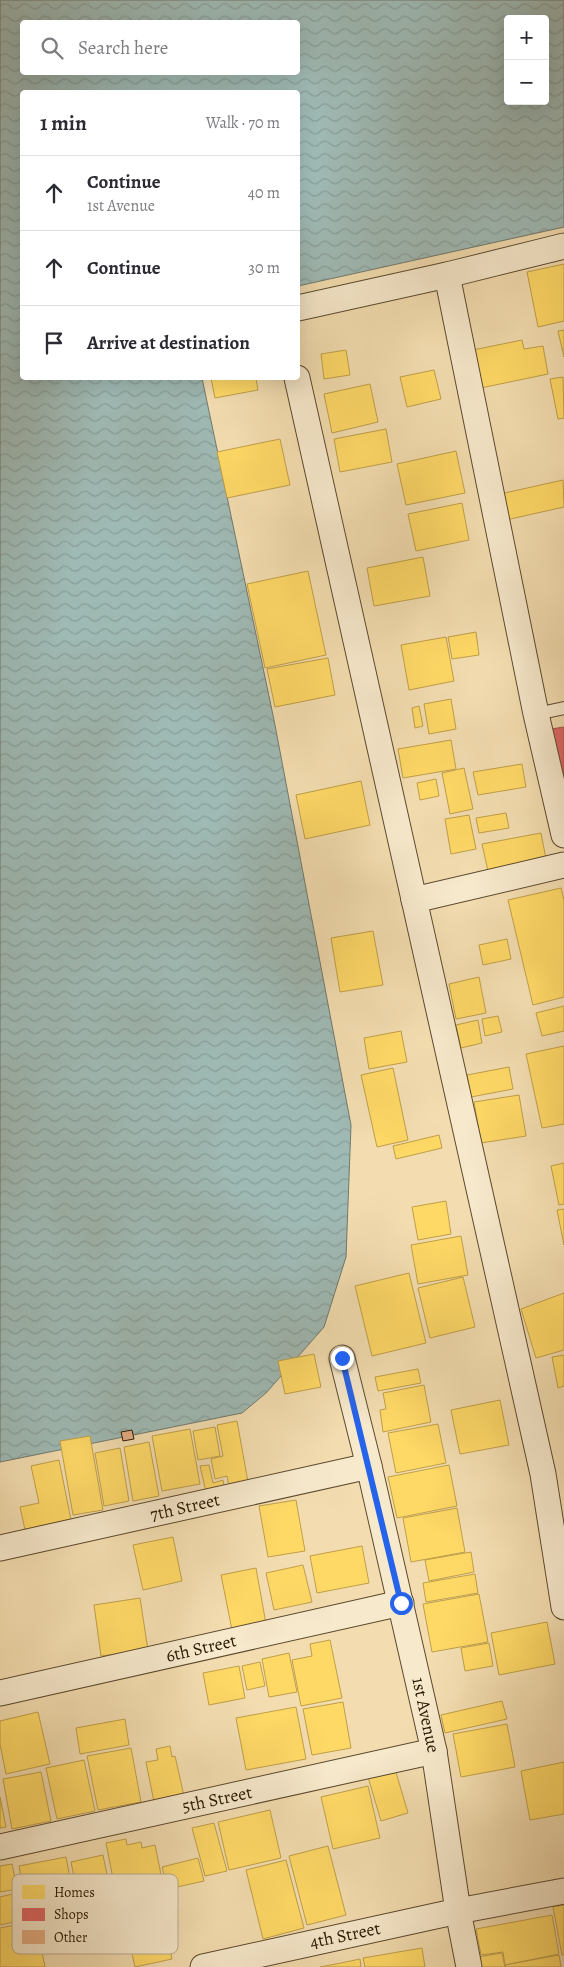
<!DOCTYPE html>
<meta charset="utf-8">
<style>
:root{--surface:#fff;--page:#f2f2f3;--text:#2b2b33;--muted:#7c7c81;--line:#e1e1e2}
body{margin:0;font-family:Alegreya,serif;background:var(--page);color:var(--text)}
.controls{position:absolute;right:15px;top:15px;display:grid;overflow:hidden;border-radius:5px;box-shadow:0 5px 20px #0002}
.controls button{width:45px;height:45px;display:grid;place-items:center;padding:0;border:0;border-bottom:1px solid var(--line);background:var(--surface);color:var(--text);font:25px sans-serif}
.stop{position:absolute;width:15px;height:15px;margin:-11px;border:4px solid #2563eb;border-radius:50%;background:#fff}
.stop.end{background:#2563eb;border-color:#fff;box-shadow:0 1px 5px #0008}
.list{margin:0;padding:0;list-style:none}
h2{display:flex;justify-content:space-between;align-items:center;height:65px;margin:0;padding:0 20px;font-size:21px}
h2 small{font-size:16px;font-weight:400;color:var(--muted)}
.list li{display:grid;grid-template-columns:32px 1fr auto;gap:15px;align-items:center;box-sizing:border-box;height:75px;padding:0 20px;border-top:1px solid var(--line)}
.list b{display:block;font-size:19px;white-space:nowrap}
.list p{margin:0;font-size:16px;white-space:nowrap;color:var(--muted)}
.list em{font-size:16px;font-style:normal;color:var(--muted)}
.icon{flex:none;width:28px;height:28px;fill:none;stroke:currentColor;stroke-width:2;stroke-linecap:round;stroke-linejoin:round}
.map{position:relative;flex:none;width:564px;height:1967px;overflow:hidden}
.search{position:absolute;background:var(--surface);box-shadow:0 5px 20px #0002;left:20px;top:20px;width:280px;height:55px;display:flex;align-items:center;gap:12px;box-sizing:border-box;padding:0 18px;border-radius:5px;color:var(--muted);font-size:19px}
.panel{position:absolute;background:var(--surface);box-shadow:0 5px 20px #0002;left:20px;top:90px;width:280px;height:290px;border-radius:5px}
.map>svg:first-child{display:block}
</style>
<div class="map">
<svg width="564" height="1967" viewBox="0 0 564 1967">
<defs>
<pattern id="water-waves" width="16" height="10" patternUnits="userSpaceOnUse" patternTransform="scale(1.25)"><rect width="16" height="10" fill="#9fbab5"/><path d="M0 5q4-4 8 0t8 0" fill="none" stroke="#899f9a"/></pattern>
</defs>
<rect width="100%" height="100%" fill="#f3ddb0"/>
<filter id="stains"><feTurbulence type="fractalNoise" baseFrequency=".004" numOctaves="4"/><feColorMatrix values="0 0 0 0 .2 0 0 0 0 .09 0 0 0 0 .02 0 0 0 .5 -.17"/></filter>
<radialGradient id="worn" r=".72"><stop offset=".6" stop-color="#630" stop-opacity="0"/><stop offset="1" stop-color="#630" stop-opacity=".3"/></radialGradient>
<path fill="url(#water-waves)" stroke="#70796d" fill-rule="evenodd" d="M 0,0 L 564,0 L 564,227 L 298,286 L 298,92 L 22,92 L 22,378 L 202,378 L 274,720 L 351,1125 L 346,1257 L 324,1327 L 266,1393 L 242,1413 L 0,1462 ZM 508,19 L 545,19 L 545,101 L 508,101 ZM 22,22 L 298,22 L 298,72 L 22,72 Z"/>
<g fill="#ffd966" stroke="#bf9f48">
<polygon points="564,264 564,321 538,327 527,272"/>
<polygon points="564,330 564,357 558,331"/>
<polygon points="522,340 524,349 543,346 548,374 476,389 468,351"/>
<polygon points="346,350 350,375 324,379 321,354"/>
<polygon points="434,370 441,399 407,407 400,377"/>
<polygon points="563,377 564,418 558,419 550,379"/>
<polygon points="211,378 256,378 258,390 215,398"/>
<polygon points="370,384 378,422 332,433 324,394"/>
<polygon points="386,429 392,462 340,472 334,439"/>
<polygon points="280,439 290,485 227,498 217,452"/>
<polygon points="456,451 465,493 406,505 397,464"/>
<polygon points="563,480 564,507 506,520 500,494"/>
<polygon points="462,503 469,540 416,551 408,514"/>
<polygon points="423,557 430,596 374,606 367,568"/>
<polygon points="308,571 326,655 265,668 247,584"/>
<polygon points="476,632 479,655 452,659 448,637"/>
<polygon points="446,637 454,681 409,690 401,645"/>
<polygon points="328,658 335,695 275,707 267,669"/>
<polygon points="451,699 456,729 429,734 424,704"/>
<polygon points="419,706 423,726 415,728 412,708"/>
<polygon points="451,740 456,769 403,778 398,749"/>
<polygon points="522,764 526,787 478,795 473,772"/>
<polygon points="464,768 473,809 450,814 442,773"/>
<polygon points="436,779 439,796 420,800 417,783"/>
<polygon points="361,781 370,825 305,839 296,795"/>
<polygon points="506,813 509,828 479,833 476,818"/>
<polygon points="469,815 476,849 451,854 445,819"/>
<polygon points="541,833 546,859 488,871 482,844"/>
<polygon points="561,888 564,900 564,997 533,1005 508,900"/>
<polygon points="373,931 383,985 340,992 331,938"/>
<polygon points="507,939 511,959 483,965 479,945"/>
<polygon points="479,977 486,1013 456,1019 449,984"/>
<polygon points="564,1006 564,1031 542,1036 536,1013"/>
<polygon points="498,1016 502,1032 485,1036 482,1019"/>
<polygon points="478,1020 482,1043 461,1048 456,1025"/>
<polygon points="401,1031 407,1062 369,1069 364,1038"/>
<polygon points="564,1046 564,1124 542,1128 526,1054"/>
<polygon points="509,1067 513,1089 471,1097 467,1075"/>
<polygon points="393,1068 408,1140 377,1147 361,1075"/>
<polygon points="519,1095 526,1136 481,1143 474,1102"/>
<polygon points="439,1135 442,1148 396,1159 393,1146"/>
<polygon points="564,1163 564,1204 559,1205 551,1166"/>
<polygon points="446,1201 451,1234 418,1240 412,1207"/>
<polygon points="564,1209 564,1245 557,1210"/>
<polygon points="461,1236 468,1275 418,1284 411,1245"/>
<polygon points="409,1273 426,1343 372,1356 355,1286"/>
<polygon points="463,1277 475,1327 430,1338 418,1288"/>
<polygon points="564,1293 564,1350 536,1358 521,1309"/>
<polygon points="314,1354 321,1387 285,1394 278,1361"/>
<polygon points="564,1355 564,1386 558,1388 552,1357"/>
<polygon points="418,1369 421,1383 378,1391 375,1377"/>
<polygon points="424,1385 431,1422 383,1432 380,1410 386,1409 383,1393"/>
<polygon points="500,1400 509,1445 460,1454 451,1410"/>
<polygon points="237,1421 248,1482 229,1486 227,1476 215,1479 211,1459 223,1456 217,1425"/>
<polygon points="438,1424 446,1463 396,1473 388,1433"/>
<polygon points="215,1427 220,1456 198,1460 193,1431"/>
<polygon points="190,1429 200,1484 162,1491 152,1436"/>
<polygon points="90,1436 103,1510 73,1515 60,1441"/>
<polygon points="149,1442 159,1496 133,1501 124,1447"/>
<polygon points="120,1448 129,1501 104,1506 95,1453"/>
<polygon points="59,1460 71,1520 25,1530 20,1507 39,1503 31,1466"/>
<polygon points="209,1465 213,1483 223,1480 224,1486 206,1492 200,1466"/>
<polygon points="449,1465 457,1506 397,1518 388,1477"/>
<polygon points="296,1500 305,1551 268,1557 259,1506"/>
<polygon points="457,1508 465,1552 411,1562 403,1518"/>
<polygon points="173,1537 182,1581 143,1590 133,1545"/>
<polygon points="362,1546 369,1583 317,1593 310,1556"/>
<polygon points="471,1552 474,1572 429,1581 425,1560"/>
<polygon points="303,1565 312,1602 274,1610 266,1573"/>
<polygon points="256,1568 266,1624 232,1630 221,1575"/>
<polygon points="475,1574 478,1593 426,1602 423,1583"/>
<polygon points="479,1594 488,1642 432,1652 423,1604"/>
<polygon points="140,1598 148,1650 101,1656 94,1605"/>
<polygon points="547,1622 555,1664 499,1675 491,1633"/>
<polygon points="330,1640 342,1698 301,1706 292,1660 312,1656 310,1644"/>
<polygon points="489,1643 493,1666 465,1671 461,1648"/>
<polygon points="289,1653 297,1692 269,1697 262,1659"/>
<polygon points="260,1662 265,1686 247,1690 242,1666"/>
<polygon points="239,1666 245,1698 209,1705 203,1673"/>
<polygon points="502,1701 507,1719 445,1733 441,1715"/>
<polygon points="343,1702 351,1748 312,1755 303,1709"/>
<polygon points="296,1707 306,1759 246,1770 236,1718"/>
<polygon points="38,1712 50,1764 6,1774 0,1744 0,1721"/>
<polygon points="125,1719 129,1745 80,1754 76,1728"/>
<polygon points="507,1724 515,1767 461,1777 453,1734"/>
<polygon points="170,1746 172,1757 175,1756 184,1796 154,1802 146,1762 158,1760 156,1749"/>
<polygon points="131,1748 141,1802 98,1810 87,1756"/>
<polygon points="84,1760 95,1811 57,1819 46,1768"/>
<polygon points="564,1762 564,1814 530,1820 521,1771"/>
<polygon points="395,1769 408,1813 381,1821 368,1777"/>
<polygon points="41,1772 51,1821 12,1829 3,1779"/>
<polygon points="368,1786 380,1838 333,1849 321,1797"/>
<polygon points="0,1797 6,1827 0,1828"/>
<polygon points="270,1810 281,1858 229,1870 218,1822"/>
<polygon points="214,1823 227,1871 205,1876 192,1828"/>
<polygon points="126,1839 127,1845 141,1842 142,1848 155,1845 164,1889 117,1899 106,1843"/>
<polygon points="328,1846 346,1915 307,1925 289,1856"/>
<polygon points="103,1855 112,1899 80,1906 71,1862"/>
<polygon points="66,1857 76,1909 29,1918 19,1866"/>
<polygon points="198,1858 204,1881 168,1889 162,1867"/>
<polygon points="286,1860 304,1928 263,1939 246,1870"/>
<polygon points="12,1864 17,1889 0,1892 0,1866"/>
<polygon points="21,1892 27,1919 0,1925 0,1897"/>
<polygon points="564,1905 564,1955 562,1955 553,1907"/>
<polygon points="161,1906 172,1959 135,1967 123,1915"/>
<polygon points="552,1915 559,1954 505,1965 503,1952 481,1955 476,1929"/>
<polygon points="36,1921 45,1967 0,1967 0,1928"/>
<polygon points="422,1948 425,1967 365,1967 363,1958"/>
<polygon points="502,1953 505,1967 479,1967 478,1957"/>
<polygon points="559,1955 561,1967 506,1967 505,1965"/>
<polygon points="360,1959 361,1967 320,1967 341,1963"/>
</g>
<polygon fill="#e06666" stroke="#a94f48" points="564,727 564,775 562,776 551,729"/>
<polygon fill="#e5ad84" stroke="#291802" points="132,1430 134,1439 123,1441 121,1432"/>
<g fill="none" stroke-linecap="round" stroke-linejoin="round">
<g stroke="#5c492e" stroke-width="14">
<polyline id="service" points="536,714 564,708"/>
</g>
<g stroke="#5c492e" stroke-width="27">
<g id="minor">
<polyline points="447,275 536,714 564,835"/>
<polyline points="298,308 447,275 564,246"/>
<polyline points="297,378 543,1474 564,1607"/>
<polyline points="414,900 564,865"/>
<polyline points="342,1358 369,1466 434,1751 458,1911 469,1967"/>
<polyline points="0,1548 369,1466"/>
<polyline points="0,1693 401,1603"/>
<polyline points="0,1847 434,1751"/>
<polyline points="203,1967 458,1911 564,1891"/>
</g>
</g>
<use href="#service" stroke="#f7e9cc" stroke-width="12"/>
<use href="#minor" stroke="#f7e9cc" stroke-width="25"/>
</g>
<g fill="none" stroke-linecap="round" stroke-linejoin="round">
<polyline stroke="#2563eb" stroke-width="6" points="342,1358 401,1603"/>
</g>
<g text-anchor="middle" dominant-baseline="central" stroke-width="5" stroke-linejoin="round" paint-order="stroke">
<g font-size="18" fill="#291802" stroke="#f7e9cc">
<text transform="translate(185 1507) rotate(-13)">7th Street</text>
<text transform="translate(201 1648) rotate(-13)">6th Street</text>
<text transform="translate(426 1715) rotate(78)">1st Avenue</text>
<text transform="translate(217 1799) rotate(-12)">5th Street</text>
<text transform="translate(345 1935) rotate(-12)">4th Street</text>
</g>
</g>
<rect x="12" y="1874" width="166" height="80" rx="8" fill="#f7e9cc" stroke="#b9aa8f" stroke-width="1"/>
<rect x="22" y="1885" width="23" height="14" fill="#ffd966"/>
<rect x="22" y="1908" width="23" height="13" fill="#e06666"/>
<rect x="22" y="1930" width="23" height="14" fill="#e5ad84"/>
<g font-size="14" fill="#291802">
<text x="54" y="1897">Homes</text>
<text x="54" y="1919">Shops</text>
<text x="54" y="1942">Other</text>
</g>
<rect width="100%" height="100%" filter="url(#stains)"/>
<rect width="100%" height="100%" fill="url(#worn)"/>
</svg>
<div class="controls">
<button>+</button>
<button>−</button>
</div>
<div class="stop" style="left:401px;top:1603px"></div>
<div class="stop end" style="left:342px;top:1358px"></div>
<div class="search"><svg class="icon" aria-label="search" viewBox="0 0 24 24"><circle cx="10" cy="10" r="6"/><path d="M15 15l6 6"/></svg>Search here</div>
<section class="panel">
<h2>1 min<small>Walk · 70 m</small></h2>
<ul class="list">
<li><svg class="icon" aria-label="ahead" viewBox="0 0 24 24"><path d="M12 20V5M6 11l6-6 6 6"/></svg><div><b>Continue</b><p>1st Avenue</p></div><em>40 m</em></li>
<li><svg class="icon" aria-label="ahead" viewBox="0 0 24 24"><path d="M12 20V5M6 11l6-6 6 6"/></svg><div><b>Continue</b></div><em>30 m</em></li>
<li><svg class="icon" aria-label="arrive" viewBox="0 0 24 24"><path d="M6 21V4h12l-3 4 3 4H6"/></svg><div><b>Arrive at destination</b></div></li>
</ul>
</section>
</div>
